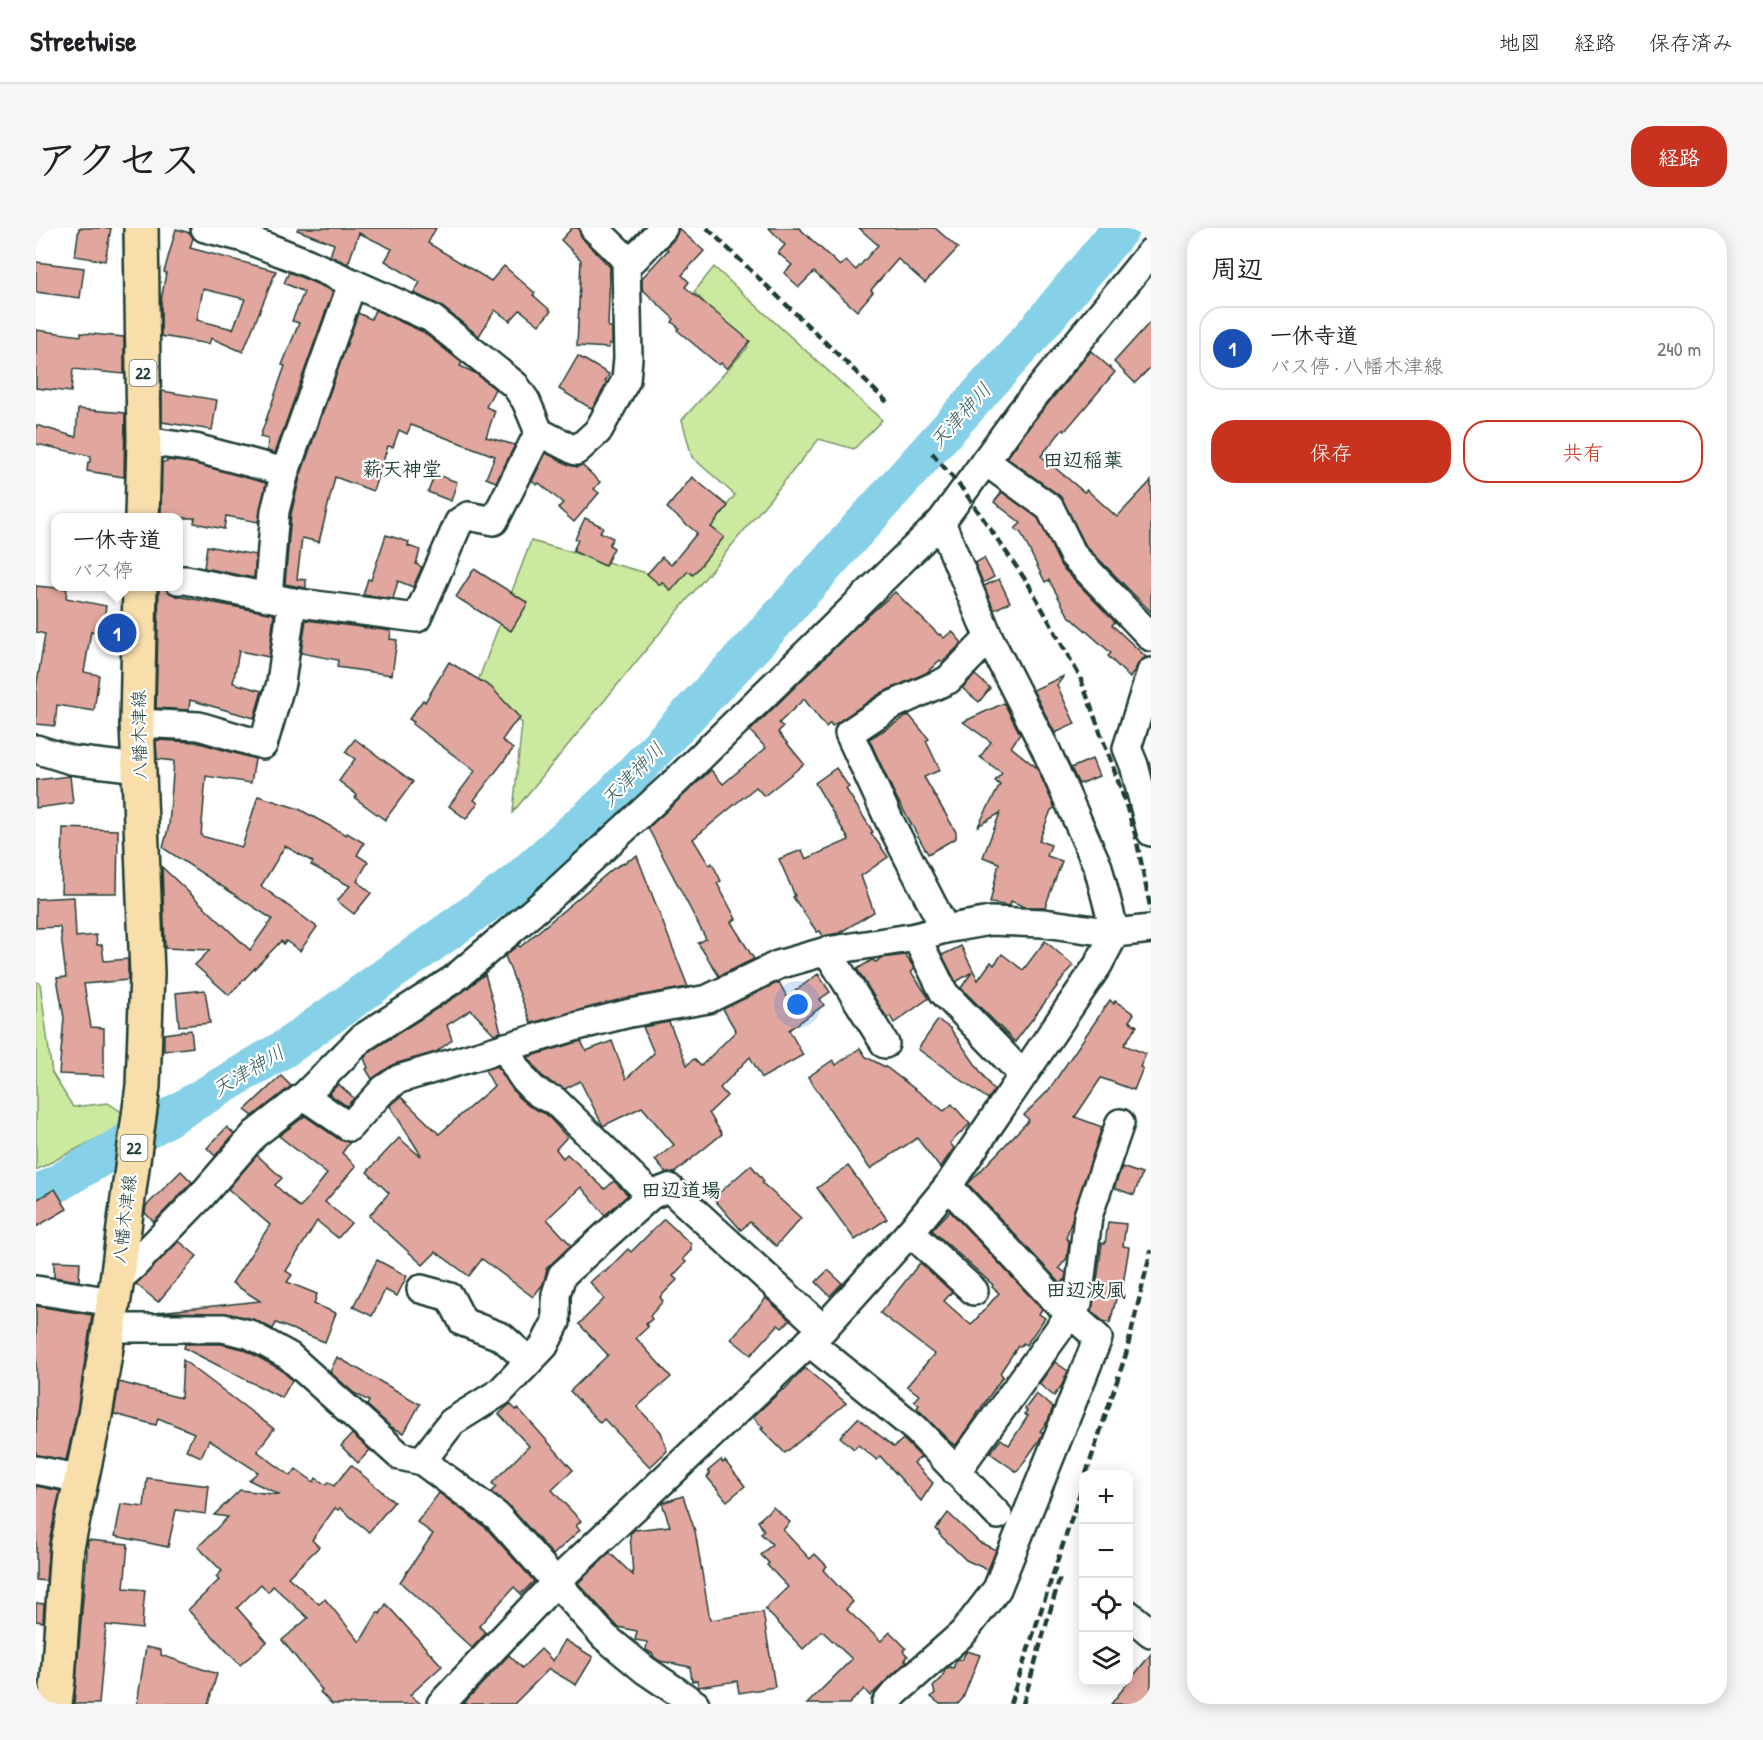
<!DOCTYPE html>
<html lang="ja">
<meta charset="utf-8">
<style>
:root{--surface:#fff;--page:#f6f6f6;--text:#202124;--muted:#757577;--line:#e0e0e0;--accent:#c8321e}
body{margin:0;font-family:"Patrick Hand","Klee One",sans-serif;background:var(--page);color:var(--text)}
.controls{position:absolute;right:18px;bottom:18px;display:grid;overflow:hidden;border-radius:12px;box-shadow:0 3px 15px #0003}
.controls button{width:54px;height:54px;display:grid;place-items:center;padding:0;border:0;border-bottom:2px solid var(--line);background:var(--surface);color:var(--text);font:30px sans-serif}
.you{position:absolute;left:762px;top:777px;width:21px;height:21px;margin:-15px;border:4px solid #fff;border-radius:50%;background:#1a73e8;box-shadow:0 0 0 9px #1a73e833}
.badge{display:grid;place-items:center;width:39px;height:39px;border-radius:50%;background:var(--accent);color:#fff;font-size:20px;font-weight:700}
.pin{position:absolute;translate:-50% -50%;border:3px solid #fff;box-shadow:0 2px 6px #0006}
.popup{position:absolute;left:15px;top:285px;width:132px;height:78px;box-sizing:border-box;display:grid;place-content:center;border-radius:12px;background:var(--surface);filter:drop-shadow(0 2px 4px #0005);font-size:20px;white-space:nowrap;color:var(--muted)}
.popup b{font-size:22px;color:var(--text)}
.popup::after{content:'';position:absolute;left:50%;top:100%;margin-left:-12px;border:12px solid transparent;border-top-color:var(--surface)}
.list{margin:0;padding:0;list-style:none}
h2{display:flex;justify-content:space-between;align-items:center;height:78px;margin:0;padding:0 24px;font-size:26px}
h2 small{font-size:20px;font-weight:400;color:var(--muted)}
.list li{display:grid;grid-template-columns:39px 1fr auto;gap:18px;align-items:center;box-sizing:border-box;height:84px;margin:0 12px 12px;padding:0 12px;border:2px solid var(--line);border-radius:24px}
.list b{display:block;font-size:22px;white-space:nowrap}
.list p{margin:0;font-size:20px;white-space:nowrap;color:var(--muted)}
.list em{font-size:20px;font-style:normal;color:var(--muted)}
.actions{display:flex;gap:12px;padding:18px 24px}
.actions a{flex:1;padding:14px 0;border:2px solid var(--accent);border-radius:24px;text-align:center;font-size:21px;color:var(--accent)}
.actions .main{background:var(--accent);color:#fff}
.icon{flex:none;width:33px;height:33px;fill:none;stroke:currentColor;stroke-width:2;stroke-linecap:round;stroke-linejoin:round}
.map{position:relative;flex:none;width:1115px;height:1476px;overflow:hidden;border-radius:24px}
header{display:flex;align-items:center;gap:36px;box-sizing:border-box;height:84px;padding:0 30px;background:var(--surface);border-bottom:2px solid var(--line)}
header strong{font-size:28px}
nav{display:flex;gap:33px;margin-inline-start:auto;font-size:21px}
.intro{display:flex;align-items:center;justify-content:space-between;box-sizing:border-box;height:144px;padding:0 36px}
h1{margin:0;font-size:42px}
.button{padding:15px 27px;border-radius:24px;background:var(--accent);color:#fff;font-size:21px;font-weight:700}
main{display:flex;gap:36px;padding:0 36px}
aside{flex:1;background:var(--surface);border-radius:24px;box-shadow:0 3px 15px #0003}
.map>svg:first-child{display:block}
</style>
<header>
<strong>Streetwise</strong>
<nav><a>地図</a><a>経路</a><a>保存済み</a></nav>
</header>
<div class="intro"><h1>アクセス</h1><a class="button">経路</a></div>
<main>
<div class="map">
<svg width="1115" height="1476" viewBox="0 0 1115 1476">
<rect width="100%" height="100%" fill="#fff"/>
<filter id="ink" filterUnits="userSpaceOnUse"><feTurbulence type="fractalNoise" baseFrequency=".0167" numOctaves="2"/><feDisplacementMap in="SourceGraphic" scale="12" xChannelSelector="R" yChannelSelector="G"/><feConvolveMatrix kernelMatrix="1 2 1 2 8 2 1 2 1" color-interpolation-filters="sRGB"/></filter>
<g filter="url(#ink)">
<g fill="#cce9a0" stroke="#76936a" stroke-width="1.5">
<polygon points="678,39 846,192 818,221 783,211 477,584 486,495 442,453 495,313 632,351 699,267 656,229 646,192 712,119 658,64"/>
<polygon points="0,754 4,755 16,845 37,879 72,875 87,885 85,898 0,942"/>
</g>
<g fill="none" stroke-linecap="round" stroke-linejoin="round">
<polyline stroke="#86d1e7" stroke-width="38" points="0,968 248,821 477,657 572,572 720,415 998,105 1085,0"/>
</g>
<g fill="#e1a79f" stroke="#1f3d34" stroke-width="1.5" fill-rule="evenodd">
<polygon points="43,0 75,0 69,33 39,28"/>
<polygon points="262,0 400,0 392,15 455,53 468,38 499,65 497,67 515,83 503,97 484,82 474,93 459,82 443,108 405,78 378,65 384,54 349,33 356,21 323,5 312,36 294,28 298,16 261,2"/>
<polygon points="536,0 543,0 547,11 574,39 572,99 576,99 576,116 573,116 573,120 541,118 545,32 525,12"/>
<polygon points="642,0 668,23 646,47 653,54 649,59 714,113 691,141 685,135 683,137 641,102 643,100 636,94 638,91 606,61 606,50 632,22 630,20 639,10"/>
<polygon points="733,0 763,0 804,38 810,33 820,42 842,17 823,0 899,0 922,20 889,55 862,31 835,62 837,64 821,83 778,44 763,59 748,45 756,37 742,25 749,17"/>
<path d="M 140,1 L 154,5 L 157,10 L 154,20 L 240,43 L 207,124 L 175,110 L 173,116 L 125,108 L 125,73 L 130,45 L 128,44 ZM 167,61 L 209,71 L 197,101 L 161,92 Z"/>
<polygon points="0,34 48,40 44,70 0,64"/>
<polygon points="253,44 297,63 239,225 231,223 232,211 224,209 249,138 246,137 263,95 256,93 268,64 248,55"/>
<polygon points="339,82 387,104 426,135 424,138 439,145 459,161 450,179 459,183 450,209 479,217 460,254 450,250 459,228 375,197 371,206 363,202 357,219 352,218 337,263 299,249 283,314 266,310 261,351 270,352 270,360 249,356 255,286 264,249 322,85 335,91"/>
<polygon points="1115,93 1115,139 1099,155 1078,134"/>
<polygon points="0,102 45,108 45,105 88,109 88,146 37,141 35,164 0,160"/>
<polygon points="1055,123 1079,144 1029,203 1027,201 1005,228 1048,264 1051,262 1081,289 1115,253 1115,384 1050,318 1024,268 971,230 997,194"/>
<polygon points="542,128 573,146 569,154 571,155 556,181 523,161"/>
<polygon points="126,163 181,172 176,202 126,194"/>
<polygon points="42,181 89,185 88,249 51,243 52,234 54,234 55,228 0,216 0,197 40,209"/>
<polygon points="510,225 533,237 541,239 546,237 564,254 558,261 563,265 538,294 522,280 527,275 503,255 501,257 496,253"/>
<polygon points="131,232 156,235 230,255 222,294 190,288 188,301 158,295 159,290 125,290 126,234 131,234"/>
<polygon points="399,246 421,254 415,273 392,264"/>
<polygon points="656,249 692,278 675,299 688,309 657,347 652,343 635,363 626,354 624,357 611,346 626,329 635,337 661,305 631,280"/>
<polygon points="966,264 1002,290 1025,338 1079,394 1076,397 1110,429 1104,433 1094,450 1072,428 1075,425 1032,387 1013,352 1009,354 985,305 979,301 985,295 958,274"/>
<polygon points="549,290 567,299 564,304 577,310 573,317 578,320 569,338 537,323 542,312 539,311"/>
<polygon points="350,307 373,314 372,318 384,322 380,336 386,339 377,359 362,353 357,371 327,367 332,351 335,352"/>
<polygon points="171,318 220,327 218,350 168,340"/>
<polygon points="948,330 958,349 947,355 939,335"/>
<polygon points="438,341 492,375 475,403 420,369"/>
<polygon points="963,351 974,374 958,382 948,358"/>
<polygon points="0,358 31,361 30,370 70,378 65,405 55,403 48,444 63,447 58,483 21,477 19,498 0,496 0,461 9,406 0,404"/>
<polygon points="123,358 128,358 134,365 141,368 238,386 233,429 203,423 197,455 226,463 218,490 154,472 153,482 120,480"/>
<polygon points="859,364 903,407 904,406 908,410 916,403 926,415 906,434 904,432 890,445 845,465 796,498 794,495 790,499 768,471 743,495 747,499 742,504 768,536 728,568 720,559 657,611 673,637 676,635 685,653 681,655 700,691 695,694 718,731 683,748 662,715 670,711 612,600 675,542 687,556 730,520 714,503 825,394"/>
<polygon points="270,392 355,403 354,411 361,412 356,447 301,439 302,432 265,425"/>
<polygon points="413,434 455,459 484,490 476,498 466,512 477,521 438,572 442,575 430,591 413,578 439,543 376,496 378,494 373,491 387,472 389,474"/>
<polygon points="939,447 954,460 943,474 926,460"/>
<polygon points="1028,448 1021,457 1039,496 1019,505 997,462"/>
<polygon points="968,475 984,506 975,519 1001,540 1019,580 1015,582 1003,613 1015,617 1011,628 1026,633 1009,679 989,679 975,673 974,678 954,675 963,635 947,629 964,585 942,598 964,557 959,553 966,545 944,529 955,514 927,494"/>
<polygon points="873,487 893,511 890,513 904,542 888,549 920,604 920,610 892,626 858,565 833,511"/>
<polygon points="319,511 377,554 349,592 319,570 321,567 303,553 319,531 309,524"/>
<polygon points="120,512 160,514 219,531 215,555 170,548 165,608 206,619 222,568 263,581 310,607 311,605 328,615 321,627 332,634 321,653 335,665 318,686 301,673 314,658 275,637 277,634 249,618 225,658 281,699 264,723 250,713 248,716 245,713 193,767 159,737 174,722 129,720 126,639 214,722 236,691 127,620 133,597 138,533 121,531"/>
<polygon points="1056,531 1063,548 1043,556 1035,540"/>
<polygon points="800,540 813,559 810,561 837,604 835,605 852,629 825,648 838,684 803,705 787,708 784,703 781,704 757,669 759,668 743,631 766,622 770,631 813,612 779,555"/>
<polygon points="34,548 37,575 0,580 0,552"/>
<polygon points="27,600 82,602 81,665 25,665"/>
<polygon points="601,628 652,759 590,770 495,795 469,728 482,717 484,719 578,640"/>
<polygon points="38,669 40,709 60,707 61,717 66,717 68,733 92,731 92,752 48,756 55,799 68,800 68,848 23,846 28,790 21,750 30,749 24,699 0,700 0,671"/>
<polygon points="1009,713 1037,737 979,814 925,760 936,744 920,754 906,727 925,718 942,752 955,734 958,737 966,726 987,742"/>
<polygon points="869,727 879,741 875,744 893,770 858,795 854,788 851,790 821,741 836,732 840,734 845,730"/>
<polygon points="449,746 465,804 458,806 435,782 411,797 416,812 400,824 358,836 336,851 330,841 332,840 328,830 336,822 427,764"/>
<polygon points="782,746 794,764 784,771 788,777 753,802 767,827 726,850 714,829 684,860 691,868 673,885 686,906 638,945 630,945 619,932 638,917 606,879 567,898 544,853 529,861 516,855 505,847 492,829 545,813 550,823 576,813 590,851 618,825 607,799 633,794 651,837 658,831 665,838 700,803 687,781 743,754 751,769"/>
<polygon points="169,762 174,795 143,798 140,765"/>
<polygon points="1074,772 1078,776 1079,773 1098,786 1093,793 1101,798 1088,817 1110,826 1104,839 1107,840 1098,862 1065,850 1039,889 1066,899 1030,1010 1033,1013 1031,1030 1023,1040 1030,1045 1029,1051 1025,1056 932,956 993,892 988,887 1012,863"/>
<polygon points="902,792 914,800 958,863 952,871 882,821"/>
<polygon points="155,802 157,819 128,823 128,806"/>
<polygon points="824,820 830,829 851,840 908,883 916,876 934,896 914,915 918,920 904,940 881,910 834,941 772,849 797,832 800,837"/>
<polygon points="461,838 482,869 493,878 510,886 531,909 520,921 527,930 531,926 569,961 578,953 592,967 569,987 545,959 511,991 535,1017 510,1041 511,1042 507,1056 497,1069 446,1031 433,1048 400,1024 387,1037 333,988 353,965 331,944 363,910 384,928 385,927 354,878 365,869 403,906 458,858 449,842"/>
<polygon points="245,848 255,858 217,888 209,882"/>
<polygon points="302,856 318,870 311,878 293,866"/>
<polygon points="269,888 304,912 314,914 306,925 320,938 289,974 315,995 302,1010 281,993 250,1043 256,1047 251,1054 281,1066 278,1076 300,1085 289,1114 240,1095 237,1101 217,1091 190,1085 122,1084 224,1073 196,1055 234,997 192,961 221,927 246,950 239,957 264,980 291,946 243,908"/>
<polygon points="191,899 198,906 179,928 171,920"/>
<polygon points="715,937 728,953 726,955 765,990 740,1018 714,994 705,1002 677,970"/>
<polygon points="812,938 851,991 819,1012 781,960"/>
<polygon points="1086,939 1106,946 1098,967 1078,960"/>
<polygon points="145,943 156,954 118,994 109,985 110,978"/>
<polygon points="19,961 31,981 0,999 0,972"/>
<polygon points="914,983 1006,1081 1003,1086 1009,1090 990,1117 987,1115 984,1119 982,1118 964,1145 967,1148 920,1217 914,1214 881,1180 883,1177 878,1173 883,1167 871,1158 898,1126 844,1085 883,1036 886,1036 916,1064 908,1073 935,1097 963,1065 956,1059 957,1057 896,1002"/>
<polygon points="628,991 655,1016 655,1022 647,1031 650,1034 637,1048 641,1052 624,1069 627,1073 614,1088 616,1091 610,1096 612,1099 600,1110 635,1149 601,1179 625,1204 631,1223 614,1239 568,1191 564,1195 534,1163 572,1127 543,1096 568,1071 554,1054 567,1043 569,1044 592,1021 595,1024"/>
<polygon points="1072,994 1090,996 1087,1018 1093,1019 1086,1063 1082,1063 1074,1095 1067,1093 1055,1083 1059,1068 1066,1015 1069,1016"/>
<polygon points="143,1013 161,1028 122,1074 100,1056"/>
<polygon points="341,1032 371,1048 361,1068 349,1062 336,1088 317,1079"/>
<polygon points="18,1033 44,1034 43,1053 18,1049"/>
<polygon points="792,1042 806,1055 794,1068 780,1054"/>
<polygon points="730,1070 754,1092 746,1100 742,1097 715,1127 695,1111"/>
<polygon points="0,1078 56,1087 41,1184 30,1232 0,1227"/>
<polygon points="149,1116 185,1116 207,1121 244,1141 256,1152 246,1170 148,1120"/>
<polygon points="301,1129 384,1176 368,1205 355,1199 331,1177 333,1173 318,1165 294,1144"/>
<polygon points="147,1132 238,1201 221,1223 255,1248 260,1241 278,1254 280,1250 290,1257 292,1254 298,1258 315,1237 358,1274 333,1304 304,1280 302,1282 299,1280 276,1312 283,1319 252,1349 283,1376 289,1371 324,1414 342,1384 344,1386 350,1376 406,1438 374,1467 385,1476 296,1476 284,1464 286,1462 246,1412 272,1390 237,1358 232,1364 225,1356 201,1380 231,1414 204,1437 152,1382 183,1352 180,1349 186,1343 162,1319 192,1289 178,1287 204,1262 244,1267 213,1252 222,1244 173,1212 165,1229 150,1222 158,1205 122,1190 120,1197 78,1186 83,1154 145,1170"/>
<polygon points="1019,1134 1032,1143 1026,1157 1018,1168 1003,1156"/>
<polygon points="769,1140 810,1175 749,1225 725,1201 727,1200 717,1189 747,1161 748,1162"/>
<polygon points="1000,1166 1017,1179 1012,1193 1004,1203 1007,1205 1004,1211 981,1244 954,1225 965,1211 973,1217 992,1188 988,1186 991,1183 989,1181"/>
<polygon points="474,1176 480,1182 482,1180 537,1242 516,1262 545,1293 540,1298 544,1302 517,1327 473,1278 455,1264 460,1259 456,1255 493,1218 463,1186"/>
<polygon points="822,1190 858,1219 867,1211 885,1229 878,1235 897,1255 885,1273 844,1228 841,1232 822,1217 818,1221 804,1209"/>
<polygon points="316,1206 334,1222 322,1235 305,1218"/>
<polygon points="685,1232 687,1235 689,1233 709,1258 691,1273 671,1249 674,1246 672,1243"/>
<polygon points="111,1250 173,1258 170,1286 140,1282 132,1319 79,1308 85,1276 108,1279"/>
<polygon points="0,1258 24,1263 13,1315 10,1353 0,1352"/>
<polygon points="403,1265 450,1300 498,1353 485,1366 478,1359 443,1398 450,1405 436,1420 364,1354 397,1306 381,1294"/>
<polygon points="647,1268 659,1303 674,1392 727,1384 739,1459 703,1465 701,1453 662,1459 661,1452 656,1453 654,1439 624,1433 618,1429 617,1426 610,1422 611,1414 599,1412 601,1403 582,1399 542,1355 574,1325 597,1347 594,1306 598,1302 634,1298 626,1275"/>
<polygon points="737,1279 754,1294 747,1302 774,1331 779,1326 791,1338 787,1342 817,1374 810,1381 845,1413 854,1404 870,1420 867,1423 872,1428 869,1432 871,1433 834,1468 828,1461 813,1476 771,1476 816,1431 786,1403 767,1421 729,1381 752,1359 731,1337 733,1335 725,1327 736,1316 725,1306 728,1303 722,1293"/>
<polygon points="912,1285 943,1314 960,1322 952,1342 930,1332 903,1306 904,1305 900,1301"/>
<polygon points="52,1312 92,1316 88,1360 109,1362 107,1383 106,1401 70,1397 63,1476 38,1476"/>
<polygon points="0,1375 8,1376 7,1394 0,1393"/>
<polygon points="529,1412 557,1429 540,1457 513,1441 478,1476 427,1476 473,1427 486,1440 505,1421 517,1433"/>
<polygon points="110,1419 125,1422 125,1427 181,1446 172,1476 101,1476"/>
<polygon points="931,1423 944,1427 927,1470 922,1476 904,1476 895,1469 899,1465 897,1459 906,1450 909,1442 913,1439 917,1440 921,1431 925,1432"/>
<polygon points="1115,1426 1115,1476 1075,1476"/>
</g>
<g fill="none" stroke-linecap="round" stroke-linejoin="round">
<g stroke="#1f3d34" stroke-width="32">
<g id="minor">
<polyline points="169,0 208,10 272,35 395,90 479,157 490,173 503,204 540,223 562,203 590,152 592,130 590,33 582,23 558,0"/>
<polyline points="590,33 599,30 627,0"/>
<polyline points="108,213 159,220 249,244 316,56"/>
<polyline points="949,233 1014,280 1037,327 1115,409"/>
<polyline points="142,352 150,352 256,374 381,390 423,294 432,288 458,293 503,204"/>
<polyline points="232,369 239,283 249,244"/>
<polyline points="1115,444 1091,520 1098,537 1115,604"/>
<polyline points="101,495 163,498 227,517 245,455 256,374"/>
<polyline points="0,521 35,532 103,540"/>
<polyline points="909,701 854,594 813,505 854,478 912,452 953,410"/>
<polyline points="880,709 908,765 987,847"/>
<polyline points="791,723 849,816"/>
<path d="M 469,819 C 481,841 492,866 518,872 L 615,967"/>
<polyline points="268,868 313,899 348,861 363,851 538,799 594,785 672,771 742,737 791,723 880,709 909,701 954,693 1008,695 1079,705 1115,701"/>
<polyline points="874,1004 938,1063"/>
<polyline points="81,1052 97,1038 167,966 219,906 268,868 326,810 418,751 512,671 638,555 905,294 985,184 1115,24"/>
<polyline points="385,1061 414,1069 427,1094 466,1109 493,1133"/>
<polyline points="0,1062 77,1074"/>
<polyline points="73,1100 187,1100 213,1106 253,1128 364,1228 386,1233 461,1288 569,1409 609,1442 659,1476"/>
<polyline points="773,1114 880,1201 962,1287"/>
<polyline points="386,1233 416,1194 464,1164 508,1118 520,1094 520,1066 526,1047 615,967 633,960 787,1101"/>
<polyline points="0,1242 46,1251"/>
<polyline points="920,1244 1042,1075 1052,988 1084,895"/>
<polyline points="1092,1386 1115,1405"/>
<polyline points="405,1476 520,1354 787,1101 874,1004 912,958 1062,737 1079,705 1062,639 1010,522 953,410 905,294"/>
<polyline points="850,1476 859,1465 927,1405 961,1361 1062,1110 1016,1069 912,958"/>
</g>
</g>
<g stroke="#1f3d34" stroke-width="38">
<g id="major">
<polyline points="105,0 108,213 106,290"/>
<polyline points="19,1476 22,1451 31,1319 59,1187 81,1052 107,858 111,745 101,495 104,358"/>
</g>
</g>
<use href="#minor" stroke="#fff" stroke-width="27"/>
<use href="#major" stroke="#f8deab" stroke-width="33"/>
<g stroke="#1f3d34" stroke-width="4.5" stroke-dasharray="9 4.5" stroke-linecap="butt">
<polyline points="671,0 851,174"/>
<polyline points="896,225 928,263 993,357 1044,449 1085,561 1100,609 1115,683"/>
<polyline points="1050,1246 1090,1126 1115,1022"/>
<polyline points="974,1476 1048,1253"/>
<polyline points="987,1476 1024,1349"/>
</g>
</g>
</g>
<g text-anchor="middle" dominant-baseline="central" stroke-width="4.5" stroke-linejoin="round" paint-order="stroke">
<g fill="#fff" stroke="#627771" stroke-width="1.5">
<rect x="93.5" y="132" width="27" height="26" rx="4.5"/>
<rect x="84.5" y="907" width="27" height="26" rx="4.5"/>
</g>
<g font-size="16" font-weight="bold" fill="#1f3d34">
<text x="107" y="145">22</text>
<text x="98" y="920">22</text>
</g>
<g font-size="18" fill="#1f3d34" stroke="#fff">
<text transform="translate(103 507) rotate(-91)">八幡木津線</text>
<text transform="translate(88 991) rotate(-83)">八幡木津線</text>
</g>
<g font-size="20" font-style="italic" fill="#396261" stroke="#fff">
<text transform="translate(924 187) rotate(-48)">天津神川</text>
<text transform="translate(596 546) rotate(-46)">天津神川</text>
<text transform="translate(212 842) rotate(-31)">天津神川</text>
</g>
<g font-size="20" font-weight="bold" fill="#1f3d34" stroke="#fff">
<text x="1047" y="231">田辺稲葉</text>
<text x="366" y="240">薪天神堂</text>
<text x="645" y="961">田辺道場</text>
<text x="1050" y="1061">田辺波風</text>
</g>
</g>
</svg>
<div class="controls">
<button>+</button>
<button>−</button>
<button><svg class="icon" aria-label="locate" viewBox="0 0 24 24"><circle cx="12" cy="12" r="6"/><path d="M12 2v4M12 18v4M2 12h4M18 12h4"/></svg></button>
<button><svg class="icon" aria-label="layers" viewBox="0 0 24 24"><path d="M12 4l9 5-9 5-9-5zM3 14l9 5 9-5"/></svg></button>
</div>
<div class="you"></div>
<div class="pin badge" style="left:81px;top:405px;background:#1a4fb4">1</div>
<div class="popup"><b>一休寺道</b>バス停</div>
</div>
<aside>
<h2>周辺<small></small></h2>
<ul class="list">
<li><span class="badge" style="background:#1a4fb4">1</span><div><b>一休寺道</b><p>バス停 · 八幡木津線</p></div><em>240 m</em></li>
</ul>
<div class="actions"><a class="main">保存</a><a>共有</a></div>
</aside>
</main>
